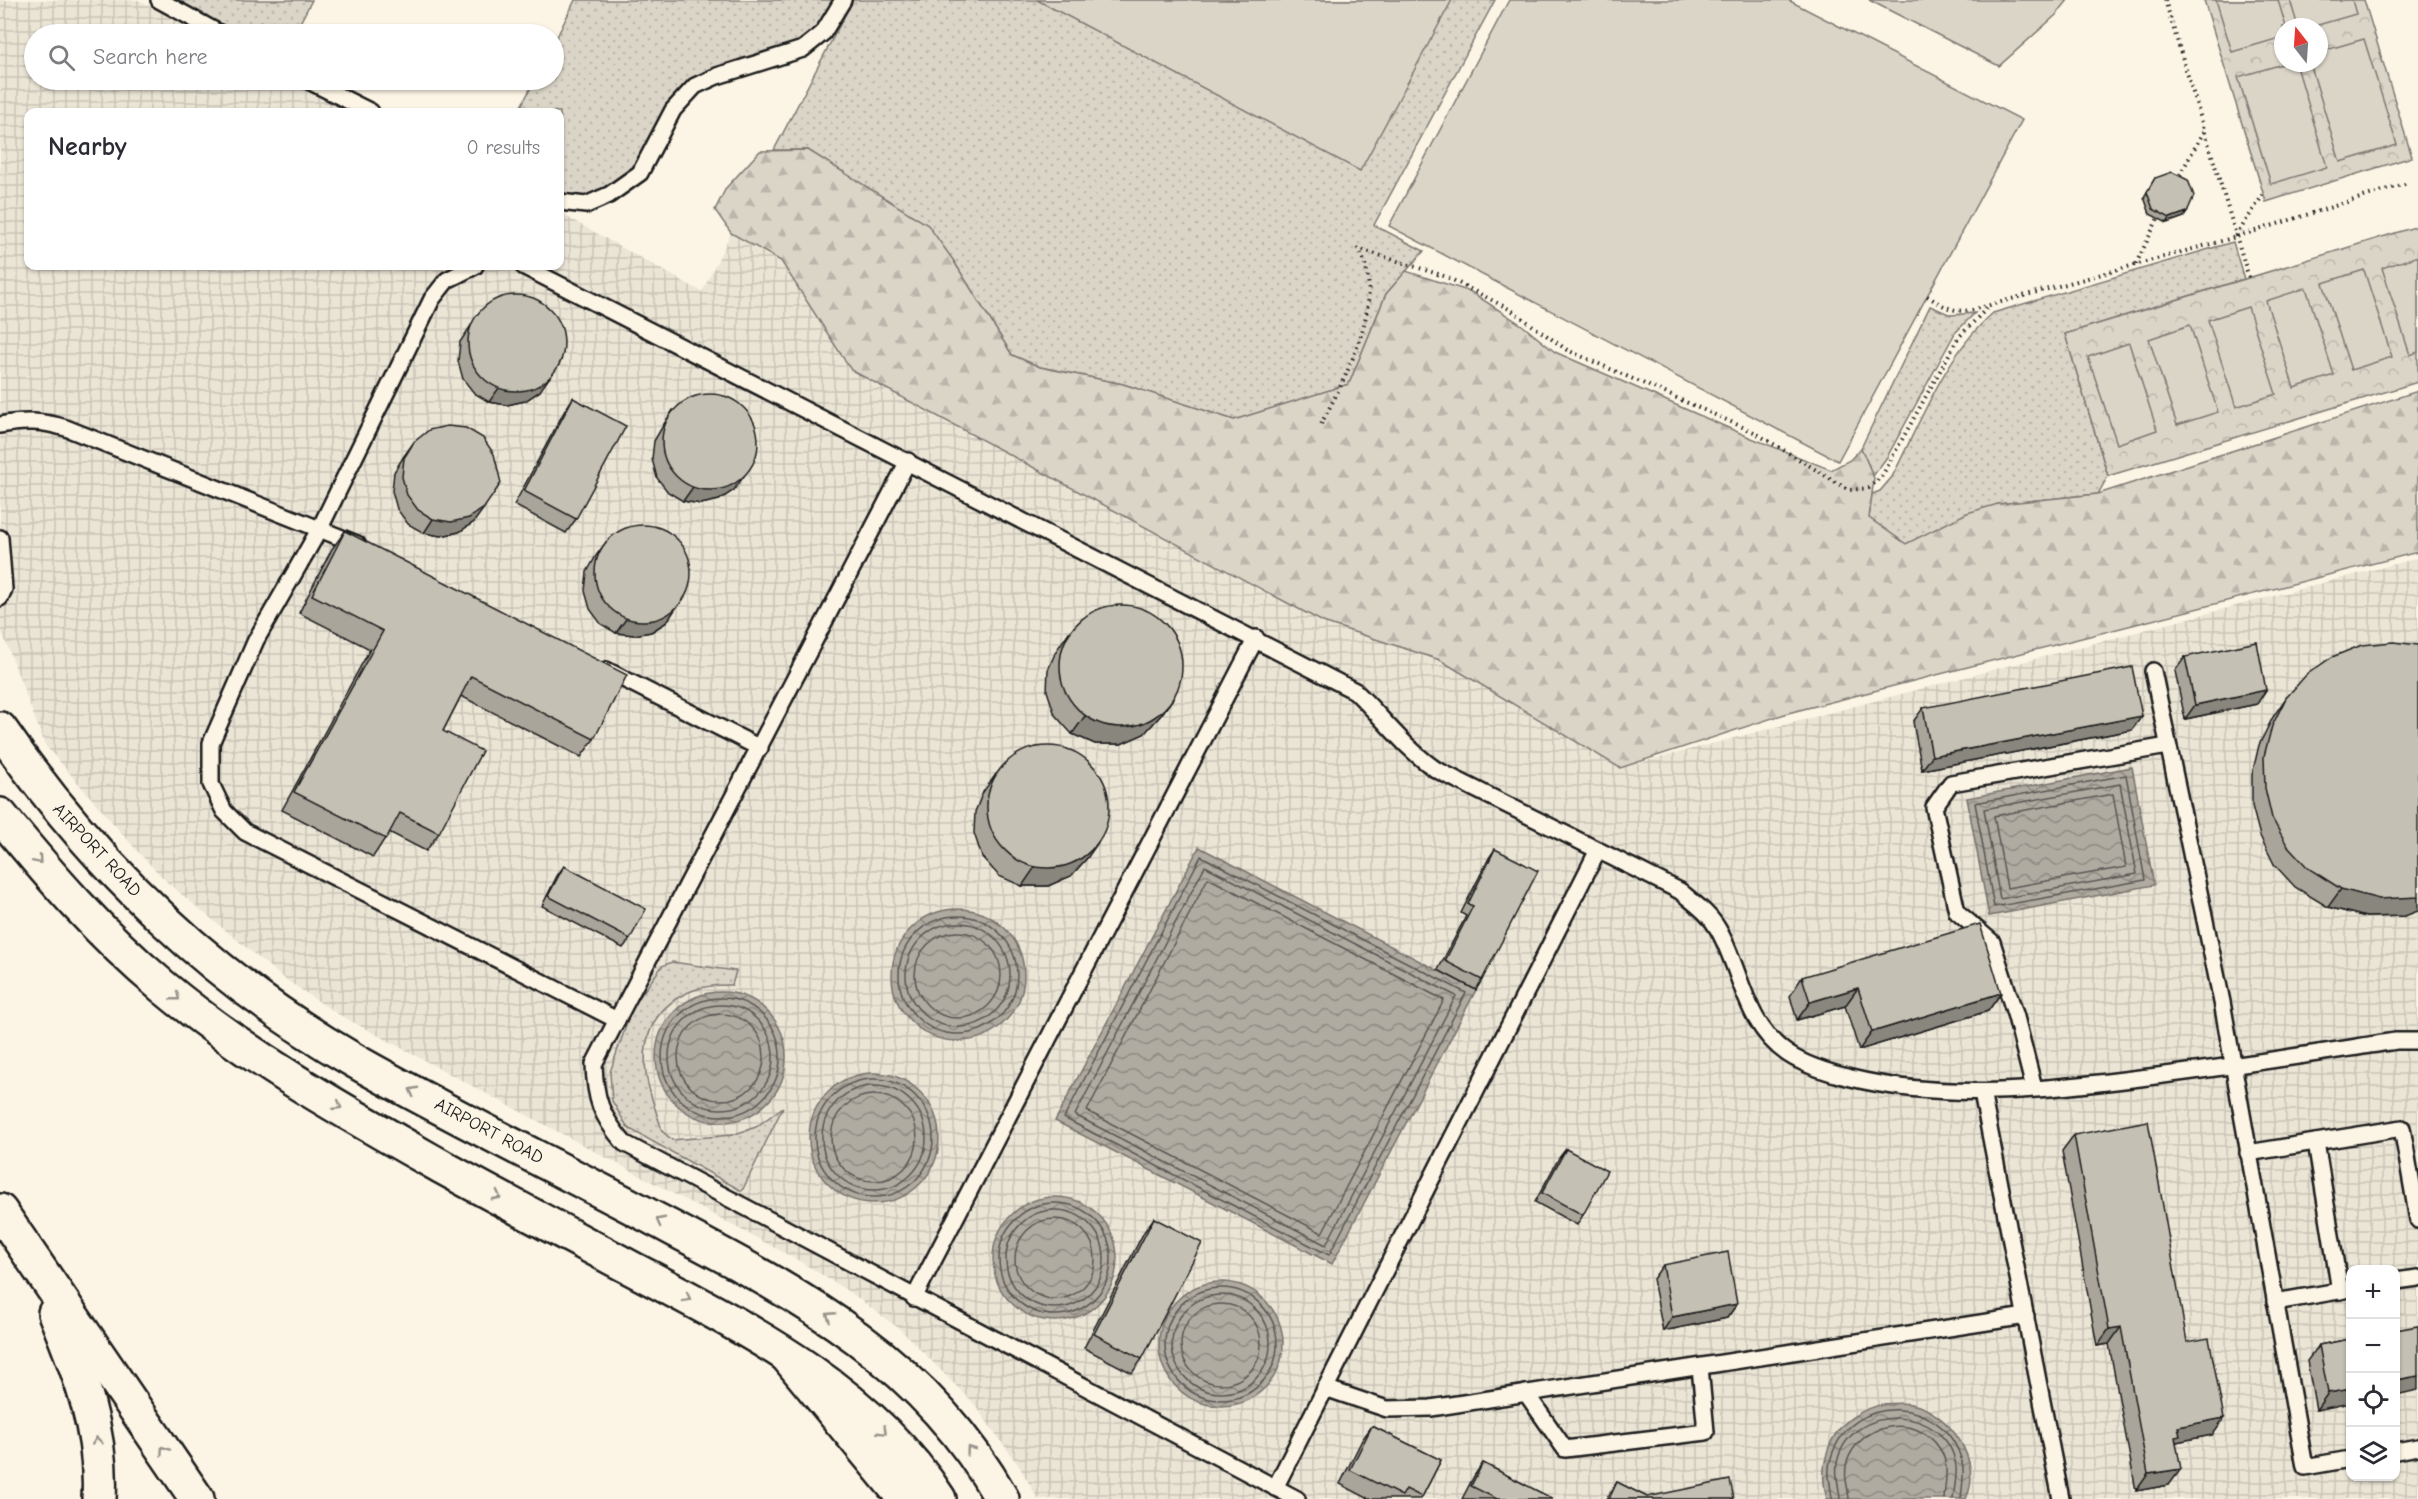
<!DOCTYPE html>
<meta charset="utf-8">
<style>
:root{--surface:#fff;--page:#f2f2f3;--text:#2b2b33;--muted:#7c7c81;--line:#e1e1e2}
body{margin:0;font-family:"Comic Neue",sans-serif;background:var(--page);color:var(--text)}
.controls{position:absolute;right:18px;bottom:18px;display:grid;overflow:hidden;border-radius:12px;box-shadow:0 2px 4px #0004}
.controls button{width:54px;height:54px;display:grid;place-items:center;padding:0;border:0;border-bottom:2px solid var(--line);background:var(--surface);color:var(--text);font:30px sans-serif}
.compass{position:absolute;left:2274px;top:18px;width:54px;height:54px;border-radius:50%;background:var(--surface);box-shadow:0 2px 4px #0004;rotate:343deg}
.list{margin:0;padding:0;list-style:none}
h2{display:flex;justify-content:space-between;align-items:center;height:78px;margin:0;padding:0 24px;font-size:26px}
h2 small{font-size:20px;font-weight:400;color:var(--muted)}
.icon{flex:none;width:33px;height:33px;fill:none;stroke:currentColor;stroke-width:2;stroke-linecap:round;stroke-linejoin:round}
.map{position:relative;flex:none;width:2418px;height:1499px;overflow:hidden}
.search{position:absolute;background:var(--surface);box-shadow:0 2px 4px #0004;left:24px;top:24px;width:540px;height:66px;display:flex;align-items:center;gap:15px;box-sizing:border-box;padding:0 21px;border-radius:33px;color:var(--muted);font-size:22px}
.panel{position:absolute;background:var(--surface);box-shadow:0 2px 4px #0004;left:24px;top:108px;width:540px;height:162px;border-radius:12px}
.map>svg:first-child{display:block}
</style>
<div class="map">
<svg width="2418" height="1499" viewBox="0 0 2418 1499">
<defs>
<pattern id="industrial-grid" width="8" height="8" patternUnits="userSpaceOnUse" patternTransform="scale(1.5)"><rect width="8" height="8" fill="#ebe5d6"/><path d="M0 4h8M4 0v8" fill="none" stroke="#c9c4b7"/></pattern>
<pattern id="grass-dots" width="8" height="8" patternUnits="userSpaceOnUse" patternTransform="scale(1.5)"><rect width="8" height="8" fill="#dbd5c8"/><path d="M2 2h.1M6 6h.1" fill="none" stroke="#bbb6ab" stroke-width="1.8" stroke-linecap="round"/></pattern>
<pattern id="forest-firs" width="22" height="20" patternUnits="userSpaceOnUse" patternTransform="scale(1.5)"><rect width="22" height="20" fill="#dbd5c8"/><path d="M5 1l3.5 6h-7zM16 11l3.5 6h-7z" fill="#bbb6ab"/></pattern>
<pattern id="park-crowns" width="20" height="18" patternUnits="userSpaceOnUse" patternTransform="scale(1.5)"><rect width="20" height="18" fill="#dbd5c8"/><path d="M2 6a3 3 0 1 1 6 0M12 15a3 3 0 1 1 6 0" fill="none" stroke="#bbb6ab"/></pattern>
<pattern id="water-waves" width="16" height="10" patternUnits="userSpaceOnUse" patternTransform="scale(1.5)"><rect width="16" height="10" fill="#b0aba1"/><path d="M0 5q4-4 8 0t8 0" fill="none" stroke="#8e8a82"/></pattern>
</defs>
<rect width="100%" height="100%" fill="#fcf5e5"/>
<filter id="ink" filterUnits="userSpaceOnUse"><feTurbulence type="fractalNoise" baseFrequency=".0167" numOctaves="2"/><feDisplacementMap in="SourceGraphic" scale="12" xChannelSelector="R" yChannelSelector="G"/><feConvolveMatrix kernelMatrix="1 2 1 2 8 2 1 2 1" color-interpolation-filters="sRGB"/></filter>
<g filter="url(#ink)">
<path fill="url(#industrial-grid)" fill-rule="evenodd" d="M 0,0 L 138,0 L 208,34 L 34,34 L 34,80 L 299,80 L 366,112 L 28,112 L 28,266 L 560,266 L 560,213 L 702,292 L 731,233 L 781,261 L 852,370 L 1323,622 L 1440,660 L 1620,768 L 2418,558 L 2418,1499 L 1038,1499 L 1019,1466 L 974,1404 L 901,1330 L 854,1295 L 803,1263 L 336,1013 L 282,977 L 169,884 L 139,853 L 45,745 L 0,627 ZM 2350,1270 L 2396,1270 L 2396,1476 L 2350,1476 Z"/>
<g fill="url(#grass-dots)" stroke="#7c7872" stroke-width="1.5">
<polygon points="170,0 312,0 294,34 236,34"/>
<polygon points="575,0 843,0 823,33 695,86 640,173 609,195 560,202 560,112 518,112 535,80 554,80 554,43"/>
<polygon points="853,0 1495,0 1374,225 1424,251 1386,294 1349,384 1234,420 1123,384 1040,367 1012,355 953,260 808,150 774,150"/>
<path d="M 2233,242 L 2244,279 L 2065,334 L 2108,476 L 2098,494 L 1998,504 L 1906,544 L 1869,518 L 1872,494 L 1880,491 L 1892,477 C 1921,421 1945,355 1993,313 Z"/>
<polygon points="1930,306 1951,315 1975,313 1955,333 1887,457 1873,476 1861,448"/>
<path d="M 672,962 L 736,971 L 732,985 C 678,983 639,1016 646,1073 C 648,1092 657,1112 662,1131 L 672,1140 L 732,1135 L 756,1127 L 783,1107 L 742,1191 L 628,1128 L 612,1101 L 610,1072 L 633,1006 L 662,966 Z"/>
</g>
<polygon fill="url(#forest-firs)" stroke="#7c7872" stroke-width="1.5" points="808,150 928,225 953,260 1012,355 1040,367 1123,384 1234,420 1349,384 1386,294 1406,271 1471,292 1522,325 1555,352 1749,437 1831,470 1850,460 1861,448 1874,478 1869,518 1906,544 1967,513 1998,504 2098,494 2418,391 2418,552 1788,713 1620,768 1440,660 1323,622 851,370 781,261 731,233 715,210 726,188 760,151"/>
<g fill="url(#park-crowns)" stroke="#7c7872" stroke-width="1.5" fill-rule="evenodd">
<path d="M 2204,0 L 2364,0 L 2412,157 L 2266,202 ZM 2283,27 L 2319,27 L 2319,63 L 2283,63 Z"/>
<polygon points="2418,226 2418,382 2108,476 2065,334"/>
</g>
<g fill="#dbd5c8" stroke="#7c7872" stroke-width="1.5">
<polygon points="1037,0 1452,0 1360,171"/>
<polygon points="1509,0 1788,0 2022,120 1838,461 1389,226"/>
<polygon points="1869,0 2068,0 2056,15 1999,66"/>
<polygon points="2216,0 2278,0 2286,27 2283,27 2283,37 2232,52"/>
<polygon points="2290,0 2352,0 2356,14 2311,27 2298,27"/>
<polygon points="2364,39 2397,145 2340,162 2310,63 2319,63 2319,52"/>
<polygon points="2286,63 2296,63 2327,167 2271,184 2238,77"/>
<polygon points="2418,256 2418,352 2410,355 2382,268"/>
<polygon points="2364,270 2392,357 2351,370 2323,283"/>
<polygon points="2306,288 2334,375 2294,388 2266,301"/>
<polygon points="2248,307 2276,394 2236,407 2208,320"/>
<polygon points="2190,325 2218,412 2177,425 2149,339"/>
<polygon points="2129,343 2157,430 2117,444 2088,357"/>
</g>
<g fill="url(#water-waves)" stroke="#75726c" stroke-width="1.5">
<polygon points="2132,767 2154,885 1989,916 1967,798"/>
<polygon points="1199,847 1476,990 1332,1264 1055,1121"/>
<circle cx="958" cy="975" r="66"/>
<circle cx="721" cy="1057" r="65"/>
<circle cx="874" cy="1138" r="65"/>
<circle cx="1055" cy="1259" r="62"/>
<circle cx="1221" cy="1344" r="62"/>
<path d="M 1882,1404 C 1891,1404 1902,1402 1911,1404 C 1949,1411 1984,1462 1966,1499 L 1827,1499 C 1818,1469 1827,1432 1856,1415 C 1863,1410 1874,1407 1882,1404 Z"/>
</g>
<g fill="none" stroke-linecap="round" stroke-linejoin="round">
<g stroke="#575551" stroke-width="1.5">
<polygon points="2126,775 2145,880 1994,907 1975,803"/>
<polygon points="2120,784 2137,874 2000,899 1984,809"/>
<polygon points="2113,794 2126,867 2007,888 1994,816"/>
<polygon points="1201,856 1466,993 1329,1255 1064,1118"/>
<polygon points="1205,866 1456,996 1326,1245 1075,1115"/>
<polygon points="1208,878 1444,1000 1322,1233 1087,1111"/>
<circle cx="958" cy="975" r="59"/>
<circle cx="958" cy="975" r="52"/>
<circle cx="958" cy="975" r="43"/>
<circle cx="721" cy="1057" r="59"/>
<circle cx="721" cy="1057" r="52"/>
<circle cx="721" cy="1057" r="43"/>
<circle cx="874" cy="1138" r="59"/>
<circle cx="874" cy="1138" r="52"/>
<circle cx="874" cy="1138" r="43"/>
<circle cx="1055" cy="1259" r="56"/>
<circle cx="1055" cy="1259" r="49"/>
<circle cx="1055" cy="1259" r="40"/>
<circle cx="1221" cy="1344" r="56"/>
<circle cx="1221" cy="1344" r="49"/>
<circle cx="1221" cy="1344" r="40"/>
<path d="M 1832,1499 C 1831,1485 1826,1472 1831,1458 C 1851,1391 1945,1395 1962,1462 C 1965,1473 1962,1488 1961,1499"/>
<path d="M 1840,1499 C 1839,1486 1835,1476 1837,1463 C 1849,1401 1949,1404 1956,1467 C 1957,1478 1954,1489 1953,1499"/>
<path d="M 1849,1499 C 1848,1486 1843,1475 1847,1462 C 1859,1423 1917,1412 1940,1449 C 1950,1465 1945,1482 1944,1499"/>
</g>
<g stroke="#1c1c1c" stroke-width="20">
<g id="lane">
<polyline points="159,0 221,34"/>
<polyline points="307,80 371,112"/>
<polyline points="560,202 586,205 609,195 640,173 673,110 695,86 717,76 803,49 823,33 843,0"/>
<polyline points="475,266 447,280 432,299 319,530 256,640 211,743 211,784 224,811 245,832 617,1020"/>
<path d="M 523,266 L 1355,691 C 1382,717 1404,747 1435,769 L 1680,891 C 1694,903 1709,913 1718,929 C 1742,971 1744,1024 1788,1054 C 1806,1066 1830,1073 1851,1078 C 1945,1101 2045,1090 2140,1078 C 2225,1068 2311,1054 2396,1041 L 2418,1041"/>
<path d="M 0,425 C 24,420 43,421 66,428 L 357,544"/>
<path d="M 908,461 L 594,1064 C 595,1099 601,1116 624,1143 L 1297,1499"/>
<polyline points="0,538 4,589 0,598"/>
<polyline points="606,670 760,748"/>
<polyline points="2153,671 2222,1002 2305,1467 2350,1459"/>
<polyline points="2034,1088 2016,1017 1992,942 1957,912 1934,807 1951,783 2168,746"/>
<polyline points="1982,1092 2061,1499"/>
<polyline points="2316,1142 2340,1291"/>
<polyline points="2248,1153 2402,1128 2418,1220"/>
<polyline points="2396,1281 2418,1278"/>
<polyline points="914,1298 1256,638"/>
<polyline points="2275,1302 2350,1289"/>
<polyline points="1325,1388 1387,1409 1431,1408 2026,1316"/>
<polyline points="1526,1393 1565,1449 1706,1432 1700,1367"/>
<polyline points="2396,1451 2418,1447"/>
<polyline points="1275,1488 1598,850"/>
</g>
</g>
<g stroke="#1c1c1c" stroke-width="38">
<g id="secondary">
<path d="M 0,729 C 93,864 212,979 355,1061 C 452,1116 553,1165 651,1217 C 791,1291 922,1355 1002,1499"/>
<path d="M 0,815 C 50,876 101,935 162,986 C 248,1058 347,1113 444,1168 C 506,1202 569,1235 631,1268 C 743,1327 869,1389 939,1499"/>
</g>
</g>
<g stroke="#1c1c1c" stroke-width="38">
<polyline id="primary" points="787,1356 905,1499"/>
</g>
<g stroke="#1c1c1c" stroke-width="38">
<g id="highway">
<polyline points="0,1211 197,1499"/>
<path d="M 55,1313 C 80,1374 103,1432 99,1499"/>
</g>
</g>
<g stroke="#1c1c1c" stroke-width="4" stroke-dasharray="1.5 4.5" stroke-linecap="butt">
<polyline points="2165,0 2249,278"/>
<polyline points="2177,180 2204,131"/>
<polyline points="2236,236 2263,195"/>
<polyline points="1357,248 1447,277 1511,310 1567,350 1754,432 1849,490 1869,488 1882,476 1958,338 1990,305"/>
<polyline points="2136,264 2158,218"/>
<path d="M 1927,296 C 1943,306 1953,313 1972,310 L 2236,237 L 2408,183"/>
<path d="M 1321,424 C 1345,378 1389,299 1358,249"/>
</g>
<use href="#lane" stroke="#fcf5e5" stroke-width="15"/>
<use href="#secondary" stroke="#fcf5e5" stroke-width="33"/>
<use href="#primary" stroke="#fcf5e5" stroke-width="33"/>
<use href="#highway" stroke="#fcf5e5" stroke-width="33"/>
</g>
<g fill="#a9a59a" stroke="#1c1c1c" stroke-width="1.5">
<polygon points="2155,178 2187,212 2184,217 2167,223 2150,214 2144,197"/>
<polygon points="480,312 540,391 525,401 507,405 489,402 474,393 463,379 458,361 460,342"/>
<polygon points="573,398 576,519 566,533 514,505 564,412"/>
<polygon points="673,410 734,490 719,500 701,504 683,501 668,492 657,478 652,459 654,441 664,424"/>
<polygon points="414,442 474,522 459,532 441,536 424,533 408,524 397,509 392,491 394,472 404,456"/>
<polygon points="345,531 594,739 581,757 461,696 443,731 439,833 426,851 389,832 373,857 282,810 370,649 299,613 332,549"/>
<polygon points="606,542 667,622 651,632 634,635 616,633 601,624 590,609 585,591 587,572 596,556"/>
<polygon points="1069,632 1174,697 1161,715 1144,734 1121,744 1095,744 1072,734 1055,715 1047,691 1048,670 1056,651"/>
<polygon points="2185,657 2257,704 2185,719 2175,671"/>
<polygon points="2286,698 2405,916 2366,917 2328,907 2295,887 2274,864 2260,836 2252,806 2252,775 2259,745 2273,717"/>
<polygon points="1923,708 2132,730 1922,770 1913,722"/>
<polygon points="996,774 1088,857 1071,876 1048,886 1022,886 999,876 982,857 974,833 975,812 983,792"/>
<polygon points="1495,849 1482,980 1476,990 1438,970 1466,916 1461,913 1489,858"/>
<polygon points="564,866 630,939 623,948 542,906 557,876"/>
<polygon points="1802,977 2001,993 1988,1011 1859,1050 1845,1006 1797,1020 1790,996"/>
<polygon points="2074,1135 2187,1342 2212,1435 2176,1442 2169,1485 2136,1491 2109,1344 2097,1346 2062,1151"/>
<polygon points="1566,1149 1583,1215 1577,1225 1535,1202 1559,1158"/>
<polygon points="1154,1218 1142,1359 1132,1373 1084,1348 1144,1232"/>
<polygon points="1663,1265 1737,1304 1727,1318 1663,1331 1653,1279"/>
<polygon points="2350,1339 2350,1403 2316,1410 2307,1361 2319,1345"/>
<polygon points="1372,1426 1441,1460 1421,1499 1369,1499 1340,1484 1362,1440"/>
<polygon points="1483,1463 1553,1499 1462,1499 1474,1476"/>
<polygon points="1617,1482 1647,1497 1734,1499 1606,1499"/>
</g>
<g fill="#89867d" stroke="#1c1c1c" stroke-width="1.5">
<polygon points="2187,212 2184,217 2167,223 2170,218"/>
<polygon points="561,361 540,391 525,401 507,405 489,402 499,388"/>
<polygon points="744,476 734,490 719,500 701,504 683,501 693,487"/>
<polygon points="484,508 474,522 459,532 441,536 424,533 433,519"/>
<polygon points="676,608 667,622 651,632 634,635 616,633 626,619"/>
<polygon points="2266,690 2257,704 2185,719 2195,705"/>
<polygon points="1174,697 1161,715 1144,734 1121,744 1095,744 1072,734 1085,716"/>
<polygon points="2142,716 2132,730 1922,770 1932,756"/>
<polygon points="1101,838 1088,857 1071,876 1048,886 1022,886 1035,867"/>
<polygon points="2341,889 2418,897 2418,911 2405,916 2366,917 2328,907"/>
<polygon points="1858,988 1845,1006 1797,1020 1810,1002"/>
<polygon points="2001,993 1988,1011 1859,1050 1872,1032"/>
<polygon points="1737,1304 1727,1318 1663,1331 1672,1317"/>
<polygon points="2121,1327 2109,1344 2097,1346 2109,1329"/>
<polygon points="2418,1376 2418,1390 2396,1395 2396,1380"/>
<polygon points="2350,1389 2350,1403 2316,1410 2328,1393"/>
<polygon points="2224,1418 2212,1435 2166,1444 2178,1427"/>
<polygon points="2181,1469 2169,1485 2136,1491 2148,1474"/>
</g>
<g fill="#c4c0b3" stroke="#1c1c1c" stroke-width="1.5">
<polygon points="2172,172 2188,180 2194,196 2187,212 2170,218 2153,209 2147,192 2155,178"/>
<circle cx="516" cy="343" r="48"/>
<circle cx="710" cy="442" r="48"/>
<polygon points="573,398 626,426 576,519 524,491"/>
<polygon points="447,426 466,428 483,438 494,454 501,483 484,508 469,518 451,522 433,519 418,510 407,495 402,477 404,458 414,442 429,430"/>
<circle cx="643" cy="573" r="48"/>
<polygon points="345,531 627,675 594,739 471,676 443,731 482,751 439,833 400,813 386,839 294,792 383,631 312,595"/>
<circle cx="1121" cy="666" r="61"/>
<polygon points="2257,642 2266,690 2195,705 2185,657"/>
<polygon points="2393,642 2418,645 2418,897 2379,899 2341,889 2308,868 2287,845 2272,818 2265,788 2264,756 2272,726 2286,698 2306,675 2332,657 2362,645"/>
<polygon points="2132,667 2142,716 1932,756 1923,708"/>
<circle cx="1048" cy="807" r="61"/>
<polygon points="1495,849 1538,871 1482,980 1445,961 1473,906 1468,904"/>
<polygon points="564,866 646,909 630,939 548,896"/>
<polygon points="1980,924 2001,993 1872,1032 1858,988 1810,1002 1802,977"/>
<polygon points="2148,1121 2187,1342 2209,1338 2224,1418 2178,1427 2180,1436 2175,1437 2181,1469 2148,1474 2121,1327 2109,1329 2074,1135"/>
<polygon points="1566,1149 1607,1171 1583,1215 1542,1193"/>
<polygon points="1154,1218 1202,1243 1142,1359 1094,1334"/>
<polygon points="1728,1252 1737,1304 1672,1317 1663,1265"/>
<polygon points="2418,1326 2418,1376 2396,1380 2396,1330"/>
<polygon points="2350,1339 2350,1389 2328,1393 2319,1345"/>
<polygon points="1372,1426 1441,1460 1422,1497 1406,1489 1402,1496 1350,1470"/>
<polygon points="1483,1463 1553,1499 1497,1499 1471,1486"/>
<polygon points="1730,1480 1734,1499 1609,1499 1617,1482 1647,1497"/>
</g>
<defs><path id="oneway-chevron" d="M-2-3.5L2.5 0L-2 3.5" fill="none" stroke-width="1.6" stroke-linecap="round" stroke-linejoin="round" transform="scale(1.5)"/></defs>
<g stroke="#97938b">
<use href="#oneway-chevron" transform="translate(38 860) rotate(49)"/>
<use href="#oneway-chevron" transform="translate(176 997) rotate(38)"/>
<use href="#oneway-chevron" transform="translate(413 1091) rotate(-152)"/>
<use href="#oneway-chevron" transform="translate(338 1106) rotate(31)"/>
<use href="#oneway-chevron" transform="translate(497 1196) rotate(28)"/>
<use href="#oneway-chevron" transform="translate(660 1221) rotate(-152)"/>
<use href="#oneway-chevron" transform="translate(687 1298) rotate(29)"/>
<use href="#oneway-chevron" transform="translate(830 1316) rotate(-147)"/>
<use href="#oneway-chevron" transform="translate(883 1431) rotate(44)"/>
<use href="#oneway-chevron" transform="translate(97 1441) rotate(-96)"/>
<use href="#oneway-chevron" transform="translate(164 1450) rotate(-124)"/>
<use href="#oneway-chevron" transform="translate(970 1450) rotate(-127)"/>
</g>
</g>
<g text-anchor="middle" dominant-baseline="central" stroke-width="6" stroke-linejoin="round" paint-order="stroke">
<g font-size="18" fill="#1c1c1c" stroke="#fcf5e5">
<text transform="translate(97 850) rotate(47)">AIRPORT ROAD</text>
<text transform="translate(489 1131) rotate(28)">AIRPORT ROAD</text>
</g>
</g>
</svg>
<div class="controls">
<button>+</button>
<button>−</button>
<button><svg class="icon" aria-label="locate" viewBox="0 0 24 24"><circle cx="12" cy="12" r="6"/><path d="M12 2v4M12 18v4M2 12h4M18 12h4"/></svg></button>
<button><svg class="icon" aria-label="layers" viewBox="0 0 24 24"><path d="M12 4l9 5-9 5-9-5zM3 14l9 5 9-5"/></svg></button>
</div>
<svg class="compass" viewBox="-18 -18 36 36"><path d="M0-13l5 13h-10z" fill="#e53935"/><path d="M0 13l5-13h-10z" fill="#7c7c81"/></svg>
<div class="search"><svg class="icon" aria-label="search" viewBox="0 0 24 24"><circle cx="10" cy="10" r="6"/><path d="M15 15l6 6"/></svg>Search here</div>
<section class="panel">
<h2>Nearby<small>0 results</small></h2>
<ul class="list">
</ul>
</section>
</div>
